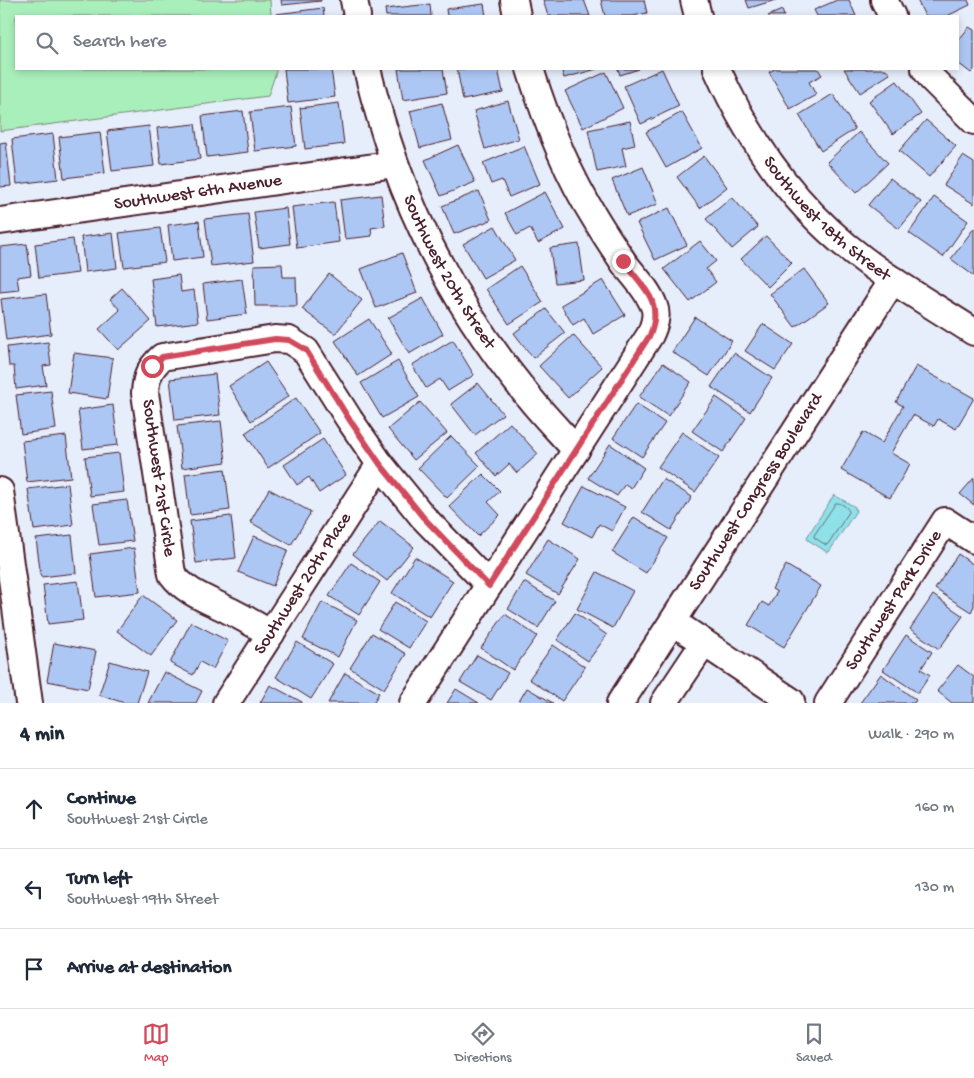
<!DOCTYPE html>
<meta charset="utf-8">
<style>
:root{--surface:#fff;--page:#f6f6f7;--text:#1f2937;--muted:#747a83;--line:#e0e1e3;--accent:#d1495b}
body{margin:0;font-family:"Gochi Hand",sans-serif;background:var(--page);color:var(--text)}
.stop{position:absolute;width:15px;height:15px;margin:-11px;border:4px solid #d1495b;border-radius:50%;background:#fff}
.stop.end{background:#d1495b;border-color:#fff;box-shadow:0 1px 5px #0008}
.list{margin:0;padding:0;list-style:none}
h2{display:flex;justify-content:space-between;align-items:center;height:65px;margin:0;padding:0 20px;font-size:21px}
h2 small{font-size:16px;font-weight:400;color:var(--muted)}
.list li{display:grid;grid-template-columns:32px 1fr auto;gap:15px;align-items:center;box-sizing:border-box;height:80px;padding:0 20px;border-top:1px solid var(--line)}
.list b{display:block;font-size:19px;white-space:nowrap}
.list p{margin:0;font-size:16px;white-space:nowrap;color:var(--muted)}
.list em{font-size:16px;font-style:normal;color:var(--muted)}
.icon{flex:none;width:28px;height:28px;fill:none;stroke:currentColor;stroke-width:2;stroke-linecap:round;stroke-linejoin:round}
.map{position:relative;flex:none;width:974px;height:703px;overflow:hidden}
.search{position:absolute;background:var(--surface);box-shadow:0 2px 8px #0003;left:15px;right:15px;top:15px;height:55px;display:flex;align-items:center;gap:12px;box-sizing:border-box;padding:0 18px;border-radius:0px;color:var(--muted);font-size:19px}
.sheet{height:305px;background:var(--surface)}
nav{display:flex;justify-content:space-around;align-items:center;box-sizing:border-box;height:70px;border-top:1px solid var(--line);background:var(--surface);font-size:14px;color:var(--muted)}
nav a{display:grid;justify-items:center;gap:2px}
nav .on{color:var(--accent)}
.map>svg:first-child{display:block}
</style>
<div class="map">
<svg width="974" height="703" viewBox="0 0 974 703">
<rect width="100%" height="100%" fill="#e6eefc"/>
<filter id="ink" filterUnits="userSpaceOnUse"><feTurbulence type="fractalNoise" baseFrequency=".02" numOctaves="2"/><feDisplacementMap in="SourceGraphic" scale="10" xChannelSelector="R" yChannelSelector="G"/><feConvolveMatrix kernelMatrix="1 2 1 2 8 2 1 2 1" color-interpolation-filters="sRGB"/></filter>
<g filter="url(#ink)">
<polygon fill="#a9efbb" stroke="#7a8773" points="0,0 270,0 271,16 16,16 16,69 276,69 276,72 268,96 0,131"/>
<polygon fill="#8fe1e9" stroke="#73939d" points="834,495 855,507 856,511 829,552 827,552 808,540 807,537"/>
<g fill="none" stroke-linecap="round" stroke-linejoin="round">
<path stroke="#666d77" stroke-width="1" d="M 836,503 C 840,502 848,507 849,512 L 828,544 L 826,545 L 815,538 L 814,536 Z"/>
</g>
<g fill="#adc7f4" stroke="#4a1f2b">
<polygon points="281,0 321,0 321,1 282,5"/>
<polygon points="543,0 584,0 590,16 548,16"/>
<polygon points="601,0 644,0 647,13 633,16 605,16"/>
<polygon points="746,0 776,0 749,8"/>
<polygon points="837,0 849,0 856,16 817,16 814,10"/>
<polygon points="917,0 968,0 970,5 947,16 925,16"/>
<polygon points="430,4 431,16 386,16 385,9"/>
<polygon points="484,4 486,16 447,16 446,9"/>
<polygon points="323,8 324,16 276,16 276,14"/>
<polygon points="782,10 784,16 768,16"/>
<polygon points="969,27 974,30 974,70 971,73 958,63 958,41"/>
<polygon points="284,69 331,69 335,97 288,103"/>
<polygon points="398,69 443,69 447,93 403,100"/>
<polygon points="457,69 498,69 503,92 463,100"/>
<polygon points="561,69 597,69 564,78"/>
<polygon points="618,69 639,69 620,75"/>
<polygon points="662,69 679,106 641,124 624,86"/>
<polygon points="775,69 818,69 822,75 809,82 816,95 790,109 769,72"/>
<polygon points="844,69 886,69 890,74 860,93"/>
<polygon points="606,72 623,108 583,128 565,91"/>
<polygon points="897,81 921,114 893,134 869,101"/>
<polygon points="833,94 855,129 821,151 799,115"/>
<polygon points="508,101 519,139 485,149 474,111"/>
<polygon points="339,103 344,144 305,149 300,108"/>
<polygon points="442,103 452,140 420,148 410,111"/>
<polygon points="291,107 296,146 255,151 250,112"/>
<polygon points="243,111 248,152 207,157 202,116"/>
<polygon points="682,112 702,148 666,168 646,132"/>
<polygon points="926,120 956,146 929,177 899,151"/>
<polygon points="630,121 635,145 622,148 626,166 597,172 588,130"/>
<polygon points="195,124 200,159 161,164 157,128"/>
<polygon points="149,126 154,166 112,171 107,131"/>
<polygon points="100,132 105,173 64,178 59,137"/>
<polygon points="859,132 888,163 856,193 827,162"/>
<polygon points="53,134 58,179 17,184 12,139"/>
<polygon points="6,142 11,186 0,187 0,143"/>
<polygon points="458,145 475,182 441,196 425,160"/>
<polygon points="524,146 540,184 509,197 502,180 491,184 483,163"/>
<polygon points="704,156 727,187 700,208 677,177"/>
<polygon points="963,156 974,163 974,204 944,185"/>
<polygon points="643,167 658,204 627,216 612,180"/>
<polygon points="890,178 921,202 899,229 868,205"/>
<polygon points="479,191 491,220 454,234 442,206"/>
<polygon points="545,192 565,229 538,243 530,228 517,235 505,213"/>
<polygon points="381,195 385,226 371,228 372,236 345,239 340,200"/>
<polygon points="732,197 758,227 732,249 706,219"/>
<polygon points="934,197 968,221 943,257 909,233"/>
<polygon points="334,202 339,242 297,248 292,207"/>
<polygon points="286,208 290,244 259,248 254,212"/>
<polygon points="669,208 687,245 655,260 637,223"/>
<polygon points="248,214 254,261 211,266 205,219"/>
<polygon points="199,221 203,257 172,261 168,225"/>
<polygon points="495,226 515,260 483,278 463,244"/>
<polygon points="160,228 165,262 124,267 119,233"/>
<polygon points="974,228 974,276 951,259"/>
<polygon points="113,233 117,268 85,272 81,237"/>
<polygon points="766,236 792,263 768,287 741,259"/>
<polygon points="73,239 78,273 39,278 35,244"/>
<polygon points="700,241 716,261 706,269 716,282 690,302 664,269"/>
<polygon points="27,244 31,275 17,277 19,290 0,292 0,247"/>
<polygon points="579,244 584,280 555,283 550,248"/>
<polygon points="402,253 417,293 376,308 361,269"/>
<polygon points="282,264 283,277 296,277 297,306 255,306 254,265"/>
<polygon points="520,266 543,302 509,324 486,289"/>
<polygon points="804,269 829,303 795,327 770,294"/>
<polygon points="329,274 362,300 335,334 302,309"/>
<polygon points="179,275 181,292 194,290 198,322 157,327 151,279"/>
<polygon points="242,279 247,314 207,319 203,284"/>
<polygon points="603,280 625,315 593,334 584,318 573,325 561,305"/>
<polygon points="122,288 151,321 118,350 99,329 120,310 110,299"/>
<polygon points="46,294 51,334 6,340 1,299"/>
<polygon points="423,298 443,334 409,354 388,318"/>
<polygon points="546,309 565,333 533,358 514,333"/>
<polygon points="695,317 732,341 709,376 672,352"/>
<polygon points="369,319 392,354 358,376 335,341"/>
<polygon points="763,324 793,344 775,370 745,351"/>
<polygon points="573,335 602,367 568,398 539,366"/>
<polygon points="453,340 474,375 448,391 440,379 426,388 412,365"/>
<polygon points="48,342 51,365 43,366 46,385 16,389 14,366 9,366 7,347"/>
<polygon points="74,353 113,358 107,399 68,393"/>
<polygon points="734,353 772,378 750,412 711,387"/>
<polygon points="398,361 419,397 382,418 361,383"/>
<polygon points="266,362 289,396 251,421 229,386"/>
<polygon points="663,363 691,382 668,416 639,397"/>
<polygon points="916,366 974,398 956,429 938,419 934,426 913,415 891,453 910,464 890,498 841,470 863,432 882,443 903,406 896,402"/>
<polygon points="215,374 220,415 175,420 170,379"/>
<polygon points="478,383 503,414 475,435 451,404"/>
<polygon points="51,391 56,429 21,434 16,395"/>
<polygon points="716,397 746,418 723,452 692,431"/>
<polygon points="296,398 320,433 268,468 245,433"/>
<polygon points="420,402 447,433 414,460 388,429"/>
<polygon points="636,404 665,423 642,457 613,438"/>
<polygon points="113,405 118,445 83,449 78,410"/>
<polygon points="221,421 226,462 182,468 177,426"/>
<polygon points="510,423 538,454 517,473 509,464 496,476 476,453"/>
<polygon points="682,432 719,458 695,492 658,467"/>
<polygon points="66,436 71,477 27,482 22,441"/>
<polygon points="451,436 480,466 447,498 418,468"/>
<polygon points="323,439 346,475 319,493 309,477 297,485 284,465"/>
<polygon points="610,444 644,468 631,488 625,484 617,496 588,478"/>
<polygon points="119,453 124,492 90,496 85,457"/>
<polygon points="225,469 230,510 190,515 185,474"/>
<polygon points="483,474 500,491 488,502 500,515 478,536 449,506"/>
<polygon points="974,478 974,505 960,494"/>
<polygon points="663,479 692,497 671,530 642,512"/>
<polygon points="68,484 73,525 34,530 28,489"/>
<polygon points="584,486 625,507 612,531 599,524 592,537 564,522"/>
<polygon points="269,489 311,512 291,545 250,522"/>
<polygon points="127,500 133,541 99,545 93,504"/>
<polygon points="231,516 236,558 196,563 190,521"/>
<polygon points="634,517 668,538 646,573 612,552"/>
<polygon points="380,521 414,547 387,581 353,554"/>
<polygon points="72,535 76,573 41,577 36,539"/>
<polygon points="254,536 288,550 273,586 238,572"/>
<polygon points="548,539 580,559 558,594 526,575"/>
<polygon points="134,548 140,592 96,597 90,554"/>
<polygon points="958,554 974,565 974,606 971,612 935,589"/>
<polygon points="415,557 453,581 430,617 392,593"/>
<polygon points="351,563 380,582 359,615 329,596"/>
<polygon points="786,565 821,586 784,647 748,625 762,602 769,606 777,592 772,589"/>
<polygon points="597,572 633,591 613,628 577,609"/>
<polygon points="78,581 83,620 48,624 43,585"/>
<polygon points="524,582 555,601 538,628 508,609"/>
<polygon points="143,595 177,620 151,656 117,631"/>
<polygon points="933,595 963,616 939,649 910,629"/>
<polygon points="322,602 357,620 338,657 303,639"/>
<polygon points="395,602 426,621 409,648 378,629"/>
<polygon points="575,613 607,635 588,661 557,640"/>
<polygon points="505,614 537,636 513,670 481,648"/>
<polygon points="191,622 228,641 213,669 200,662 193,675 170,663"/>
<polygon points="372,633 406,654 384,689 350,668"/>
<polygon points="906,635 932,652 921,669 930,675 918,693 883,670"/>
<polygon points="297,642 333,664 311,699 276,677"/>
<polygon points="54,643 96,651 88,689 47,681"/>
<polygon points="553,645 585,667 562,701 529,679"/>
<polygon points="477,655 508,673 491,700 460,682"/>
<polygon points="110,661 147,672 137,703 125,703 99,695"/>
<polygon points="958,665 974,677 974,703 952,703 937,691"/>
<polygon points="164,672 202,691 196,703 148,703"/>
<polygon points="345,673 379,693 373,703 328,703"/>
<polygon points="881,674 916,700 914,703 860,703"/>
<polygon points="270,685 302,702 302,703 260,703"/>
<polygon points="527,688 553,703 518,703"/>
<polygon points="456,689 479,703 447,703"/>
</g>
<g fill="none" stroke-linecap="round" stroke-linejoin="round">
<g stroke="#4a1f2b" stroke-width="30">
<g id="minor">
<polyline points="354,0 357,16"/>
<polyline points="514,0 517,16"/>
<polyline points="694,0 698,16"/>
<polyline points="884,0 892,16"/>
<path id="s1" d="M 367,69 C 375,101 384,132 395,163 C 425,248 472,327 528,396 C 543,415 560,432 576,450"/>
<path id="s2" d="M 717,69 C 750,143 797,210 863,259 C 898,286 937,308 974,332"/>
<polyline points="925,69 932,79 974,121"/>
<path id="s3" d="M 0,221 L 395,164"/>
<polyline points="0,491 29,703"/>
<polyline points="673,622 791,701 790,703"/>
<path d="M 271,634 C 258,626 244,618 230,611 C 209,600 186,593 172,574 L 145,393 C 146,376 150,368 162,357 L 275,339 L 289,340 L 306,351 L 349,419 L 380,464 L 423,517 L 489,585"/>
<path id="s4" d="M 226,703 L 380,464"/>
<path d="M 413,703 L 650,335 C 654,326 658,316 654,306 C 648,290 634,276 624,263 C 614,248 604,233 595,218 C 566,172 546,120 530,69"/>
<path id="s5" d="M 620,703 L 893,280"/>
<polyline points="664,703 704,643"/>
<path id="s6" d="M 828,703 L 945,521 L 974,540"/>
</g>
</g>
<use href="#minor" stroke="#fff" stroke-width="26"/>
</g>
</g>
<g fill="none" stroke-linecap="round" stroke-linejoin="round" filter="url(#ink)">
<path stroke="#d1495b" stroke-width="6" d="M 152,366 L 162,357 L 275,339 L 289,340 L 306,350 L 349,419 L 380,464 L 423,517 L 489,586 L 650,335 C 664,301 643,287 623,261"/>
</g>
<g text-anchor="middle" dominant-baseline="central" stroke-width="4" stroke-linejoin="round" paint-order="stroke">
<g font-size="18" fill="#4a1f2b" stroke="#fff">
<text stroke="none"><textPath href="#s3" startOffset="200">Southwest 6th Avenue</textPath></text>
<text stroke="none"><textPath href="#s2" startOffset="188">Southwest 18th Street</textPath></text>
<text stroke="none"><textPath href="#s1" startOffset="220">Southwest 20th Street</textPath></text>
<text transform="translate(158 478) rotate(82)">Southwest 21st Circle</text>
<text stroke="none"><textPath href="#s5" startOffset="251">Southwest Congress Boulevard</textPath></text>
<text stroke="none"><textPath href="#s4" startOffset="142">Southwest 20th Place</textPath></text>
<text stroke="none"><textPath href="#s6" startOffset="122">Southwest Park Drive</textPath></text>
</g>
</g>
</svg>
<div class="stop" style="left:152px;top:366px"></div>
<div class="stop end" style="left:623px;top:261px"></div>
<div class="search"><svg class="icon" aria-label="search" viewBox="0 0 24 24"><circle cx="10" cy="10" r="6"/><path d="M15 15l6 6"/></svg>Search here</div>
</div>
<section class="sheet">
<h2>4 min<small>Walk · 290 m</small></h2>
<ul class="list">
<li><svg class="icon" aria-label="ahead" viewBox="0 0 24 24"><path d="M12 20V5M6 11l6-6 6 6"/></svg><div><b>Continue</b><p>Southwest 21st Circle</p></div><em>160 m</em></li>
<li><svg class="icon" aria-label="left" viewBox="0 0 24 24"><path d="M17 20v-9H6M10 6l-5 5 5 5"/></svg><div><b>Turn left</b><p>Southwest 19th Street</p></div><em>130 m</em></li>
<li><svg class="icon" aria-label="arrive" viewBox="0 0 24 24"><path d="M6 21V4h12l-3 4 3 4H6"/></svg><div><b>Arrive at destination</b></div></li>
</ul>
</section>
<nav>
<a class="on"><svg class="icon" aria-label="map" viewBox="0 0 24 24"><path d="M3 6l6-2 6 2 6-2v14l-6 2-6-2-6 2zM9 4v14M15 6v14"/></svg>Map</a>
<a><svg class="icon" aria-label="directions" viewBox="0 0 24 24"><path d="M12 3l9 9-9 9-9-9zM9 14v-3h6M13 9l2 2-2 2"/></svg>Directions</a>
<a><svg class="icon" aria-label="saved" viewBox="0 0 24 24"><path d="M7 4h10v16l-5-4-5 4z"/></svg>Saved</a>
</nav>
